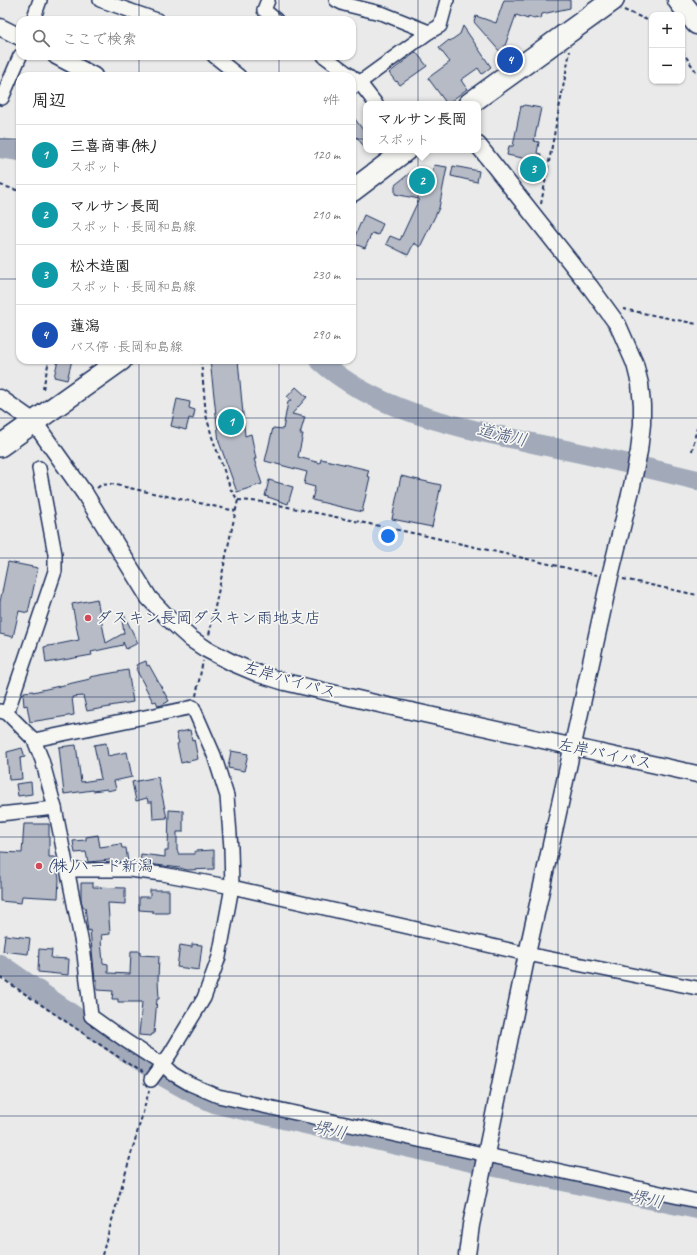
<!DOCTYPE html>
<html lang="ja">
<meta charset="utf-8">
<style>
:root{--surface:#fff;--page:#f6f6f6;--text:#222;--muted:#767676;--line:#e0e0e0;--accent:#d1495b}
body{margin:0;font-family:Caveat,"Klee One",sans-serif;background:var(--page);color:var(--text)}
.controls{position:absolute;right:12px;top:12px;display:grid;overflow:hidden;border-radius:8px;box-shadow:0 1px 3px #0004}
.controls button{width:36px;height:36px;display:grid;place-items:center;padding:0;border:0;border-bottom:1px solid var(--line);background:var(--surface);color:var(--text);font:20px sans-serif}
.you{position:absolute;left:388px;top:536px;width:14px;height:14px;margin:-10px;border:3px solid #fff;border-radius:50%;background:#1a73e8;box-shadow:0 0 0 6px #1a73e833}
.badge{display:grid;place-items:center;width:26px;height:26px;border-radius:50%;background:var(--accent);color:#fff;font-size:13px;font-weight:700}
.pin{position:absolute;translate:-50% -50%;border:2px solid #fff;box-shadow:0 1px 4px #0006}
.popup{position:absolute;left:363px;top:101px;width:118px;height:52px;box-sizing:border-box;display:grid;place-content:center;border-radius:8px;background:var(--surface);filter:drop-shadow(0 1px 3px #0005);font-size:13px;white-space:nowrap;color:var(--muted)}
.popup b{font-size:15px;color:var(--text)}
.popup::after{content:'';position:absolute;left:50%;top:100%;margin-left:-8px;border:8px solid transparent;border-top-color:var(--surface)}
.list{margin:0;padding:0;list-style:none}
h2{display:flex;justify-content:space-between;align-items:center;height:52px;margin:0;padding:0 16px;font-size:17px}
h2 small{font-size:13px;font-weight:400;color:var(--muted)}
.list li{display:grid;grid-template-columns:26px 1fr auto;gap:12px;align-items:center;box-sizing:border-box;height:60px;padding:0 16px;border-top:1px solid var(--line)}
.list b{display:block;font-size:15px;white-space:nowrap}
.list p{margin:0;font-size:13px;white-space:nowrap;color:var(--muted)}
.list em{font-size:13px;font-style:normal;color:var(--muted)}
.icon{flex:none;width:22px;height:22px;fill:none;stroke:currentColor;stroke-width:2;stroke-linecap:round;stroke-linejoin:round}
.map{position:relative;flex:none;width:697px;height:1255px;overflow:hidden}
.search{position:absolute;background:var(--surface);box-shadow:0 1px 3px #0004;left:16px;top:16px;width:340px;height:44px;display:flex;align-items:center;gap:10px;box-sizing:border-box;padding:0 14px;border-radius:12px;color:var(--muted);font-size:15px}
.panel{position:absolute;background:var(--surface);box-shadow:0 1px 3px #0004;left:16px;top:72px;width:340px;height:292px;border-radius:12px}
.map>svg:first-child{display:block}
</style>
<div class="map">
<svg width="697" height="1255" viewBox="0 0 697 1255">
<rect width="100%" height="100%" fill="#e9eae9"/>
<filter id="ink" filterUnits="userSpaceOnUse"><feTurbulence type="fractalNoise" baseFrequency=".025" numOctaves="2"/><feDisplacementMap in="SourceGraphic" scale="8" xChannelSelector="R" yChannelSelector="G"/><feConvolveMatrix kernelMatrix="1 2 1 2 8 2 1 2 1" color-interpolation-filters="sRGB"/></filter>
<g filter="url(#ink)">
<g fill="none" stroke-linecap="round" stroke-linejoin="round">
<g stroke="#a2aaba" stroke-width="20">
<polyline points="0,148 20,151"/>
<path d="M 319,360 C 379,414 461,427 537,444 C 591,455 644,467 697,480"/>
<polyline points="0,964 155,1072 198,1096 217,1104 476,1163 697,1209"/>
</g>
</g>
<g fill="#b6bbc6" stroke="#1b2f5e">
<polygon points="504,0 570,0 570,8 542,14 541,19 535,17 535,19 528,17 528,19 516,15 502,54 474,22 476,16 496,23"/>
<polygon points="463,26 491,67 482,74 478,68 461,80 467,89 447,104 428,78 450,62 439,48 449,40 450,41 460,34"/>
<polygon points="416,52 427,66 400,85 397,81 396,82 389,73"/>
<polygon points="524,105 541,108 534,141 539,142 537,153 541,154 537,181 524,178 528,159 507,155 509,146 513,146 521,106 523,107"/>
<polygon points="352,115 366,134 366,150 357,137 352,141"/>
<polygon points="434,165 447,167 439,208 420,247 414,243 408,255 386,244 390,236 400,240 419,199 395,194 395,185 410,173 431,178"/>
<polygon points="453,166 479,171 477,182 451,176"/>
<polygon points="364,215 383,224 378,235 372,233 365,248 352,243"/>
<polygon points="58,360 72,360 67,380 54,377"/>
<polygon points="210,360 238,360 245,436 251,434 256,459 254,459 262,484 237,492 219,442"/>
<polygon points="296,387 307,397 292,414 305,417 300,434 303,434 298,457 320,463 321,459 369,470 367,476 370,477 362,512 312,500 315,487 304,484 307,472 265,461 273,428 283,429 288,402 291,400 287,397"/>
<polygon points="177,399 190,402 189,408 195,410 193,419 189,418 186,430 171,426"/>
<polygon points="401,476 441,485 432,527 392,519"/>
<polygon points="269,480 293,487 288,504 265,496"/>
<polygon points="8,562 38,568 28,613 19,611 13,637 0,634 0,602"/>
<polygon points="97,599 106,643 124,633 121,614 123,613 138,643 126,649 123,642 123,645 91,652 92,655 46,663 44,647 79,640 72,604"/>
<polygon points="146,661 147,666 149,665 169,701 162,705 158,706 156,701 153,702 136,669 138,669 136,665"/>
<polygon points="128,670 133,702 110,706 110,707 87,711 83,696 72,697 74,715 30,722 27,705 24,706 23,694 24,694 24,692 33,691 33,692 90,679 90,677"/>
<polygon points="190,730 192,740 194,739 198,759 181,763 177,744 179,743 176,733"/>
<polygon points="106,743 108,756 127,752 132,777 114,781 116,789 107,791 107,789 93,791 93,790 64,794 59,747 76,745 81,782 101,779 94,745"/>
<polygon points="22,748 25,757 20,758 22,779 9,780 7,752"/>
<polygon points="231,751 248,754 244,771 228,768"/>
<polygon points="158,777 167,818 153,819 152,802 148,802 147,798 136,801 132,782"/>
<polygon points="31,782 32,794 18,796 16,784"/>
<polygon points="169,810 183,811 183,832 177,832 177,851 178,851 178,854 195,854 195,851 214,850 214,869 187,870 180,868 140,863 141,854 165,857 165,851 168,851"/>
<polygon points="24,824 49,824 49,857 55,857 59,879 58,898 22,896 21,903 0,901 0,852 22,853"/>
<polygon points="98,835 100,847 121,844 122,848 126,848 128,862 111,862 110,860 88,862 86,852 75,853 73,841 86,840 86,837"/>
<polygon points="81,883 93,883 93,887 125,888 125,904 108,903 110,934 101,935 102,940 101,940 103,963 108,964 108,973 130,974 131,951 140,951 140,955 159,956 158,980 159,999 157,999 154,1034 152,1034 151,1036 139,1035 142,1002 118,1002 118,999 112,999 113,991 97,990 97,980 95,980 90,930 88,931 85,907 83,907 81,900"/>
<polygon points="150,890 169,890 169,913 153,913 153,911 139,910 139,897 150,897"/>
<polygon points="5,935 30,938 28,954 3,951"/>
<polygon points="192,944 202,945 199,970 177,967 180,945 192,947"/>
<polygon points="39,949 52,950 51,958 69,959 68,975 38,972"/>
</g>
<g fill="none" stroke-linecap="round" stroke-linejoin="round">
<g stroke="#1b2f5e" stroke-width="16">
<g id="minor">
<polyline points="100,0 157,20"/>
<polyline points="268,0 264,10 276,20"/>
<polyline points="336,0 344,4 384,14 429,32"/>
<polyline points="33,20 40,0"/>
<polyline points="214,56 239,76"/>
<polyline points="324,56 351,76"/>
<polyline points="352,77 359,82 376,104"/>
<polyline points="352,88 429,32 440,26 447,0"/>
<polyline points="0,97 2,98 20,56"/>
<polyline points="0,711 7,713 34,740 42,760 55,808 84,954 91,1016 126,1041 162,1064 173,1074 190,1084 218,1096 697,1201"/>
<polyline points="7,713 55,571 55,554 39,468"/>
<polyline points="34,740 193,707 214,755 227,796 231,848 232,887 219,957 204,998 170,1054 151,1080"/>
<polyline points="0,814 55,808"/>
<polyline points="68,870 129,870 162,874 232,887 527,954 697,988"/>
</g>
</g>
<g stroke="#1b2f5e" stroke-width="19">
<g id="tertiary">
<polyline points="0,27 20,37"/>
<polyline points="56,56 94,76"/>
<polyline points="0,398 34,422 85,494 149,598 170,620 191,639 206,649 233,663 259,674 285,682 379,704 697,774"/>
<polyline points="467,1255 471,1225 486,1154 527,954 610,576 632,486 639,451 642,424 642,405 640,384 635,364 618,325 591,288 478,145"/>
</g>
</g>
<g stroke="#1b2f5e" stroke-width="24">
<g id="primary">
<polyline points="469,104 613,0"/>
<polyline points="352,191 406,150"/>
<polyline points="0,446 121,360"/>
</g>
</g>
<g stroke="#1b2f5e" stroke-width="25">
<polyline id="trunk" points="679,0 697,23"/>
</g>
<g stroke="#1b2f5e" stroke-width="2" stroke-dasharray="4 3" stroke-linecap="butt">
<polyline points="624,10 652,22"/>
<polyline points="682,51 697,73"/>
<polyline points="0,185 20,191"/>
<polyline points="541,204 570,51"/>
<polyline points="623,309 697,324"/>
<polyline points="201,360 206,415 212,437 231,490 238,500 209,635"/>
<polyline points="43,389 49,360"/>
<polyline points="692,451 697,427"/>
<polyline points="97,488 101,485 111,484 236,511"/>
<polyline points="238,500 264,502 427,536 597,575"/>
<polyline points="623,579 697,595"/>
<polyline points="196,696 203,661"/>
<polyline points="0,977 142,1073"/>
<polyline points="102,1255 142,1116 149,1091"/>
</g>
<use href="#minor" stroke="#f6f6f2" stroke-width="13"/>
<use href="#tertiary" stroke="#f6f6f2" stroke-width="16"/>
<use href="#primary" stroke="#f6f6f2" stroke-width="21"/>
<use href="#trunk" stroke="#f6f6f2" stroke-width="22"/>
</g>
</g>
<path fill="none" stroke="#1b2f5e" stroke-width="1" stroke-opacity="0.55" d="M 139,0 L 139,20M 279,0 L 279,20M 418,0 L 418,1255M 558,0 L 558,1255M 139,56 L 139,76M 279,56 L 279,76M 0,139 L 20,139M 352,139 L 697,139M 0,279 L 20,279M 352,279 L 697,279M 139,360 L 139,1255M 279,360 L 279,1255M 0,418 L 697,418M 0,558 L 697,558M 0,697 L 697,697M 0,837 L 697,837M 0,976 L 697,976M 0,1116 L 697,1116"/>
<g fill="#d1495b" stroke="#f6f6f2" stroke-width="1.5">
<circle cx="88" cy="618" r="4"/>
<circle cx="39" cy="866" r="4"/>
</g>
<g text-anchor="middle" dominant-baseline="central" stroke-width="3.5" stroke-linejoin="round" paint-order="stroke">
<g font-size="16" fill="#1b2f5e" stroke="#f6f6f2" text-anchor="start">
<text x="96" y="618">ダスキン長岡ダスキン雨地支店</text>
<text x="47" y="866">(株)ハード新潟</text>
</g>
<g font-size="16" fill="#1b2f5e" stroke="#f6f6f2">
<text transform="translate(290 680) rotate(16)">左岸バイパス</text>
<text transform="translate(605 754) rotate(12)">左岸バイパス</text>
</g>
<g font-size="17" font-style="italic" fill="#44547a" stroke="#f6f6f2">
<text transform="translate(502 435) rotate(13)">道満川</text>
<text transform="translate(330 1130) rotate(13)">堺川</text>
<text transform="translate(647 1199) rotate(12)">堺川</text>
</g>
</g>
</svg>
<div class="controls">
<button>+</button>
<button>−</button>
</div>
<div class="you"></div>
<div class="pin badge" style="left:231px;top:422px;background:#0f9aa8">1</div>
<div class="pin badge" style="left:422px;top:181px;background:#0f9aa8">2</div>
<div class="popup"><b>マルサン長岡</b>スポット</div>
<div class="pin badge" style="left:533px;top:169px;background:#0f9aa8">3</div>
<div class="pin badge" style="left:510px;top:60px;background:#1a4fb4">4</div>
<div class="search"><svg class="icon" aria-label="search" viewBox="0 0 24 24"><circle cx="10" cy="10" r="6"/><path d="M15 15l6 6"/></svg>ここで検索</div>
<section class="panel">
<h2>周辺<small>4件</small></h2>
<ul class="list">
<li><span class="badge" style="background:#0f9aa8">1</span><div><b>三喜商事(株)</b><p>スポット</p></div><em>120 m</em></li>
<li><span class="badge" style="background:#0f9aa8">2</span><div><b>マルサン長岡</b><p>スポット · 長岡和島線</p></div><em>210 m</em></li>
<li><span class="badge" style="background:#0f9aa8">3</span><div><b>松木造園</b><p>スポット · 長岡和島線</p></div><em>230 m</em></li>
<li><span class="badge" style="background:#1a4fb4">4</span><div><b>蓮潟</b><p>バス停 · 長岡和島線</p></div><em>290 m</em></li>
</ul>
</section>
</div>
